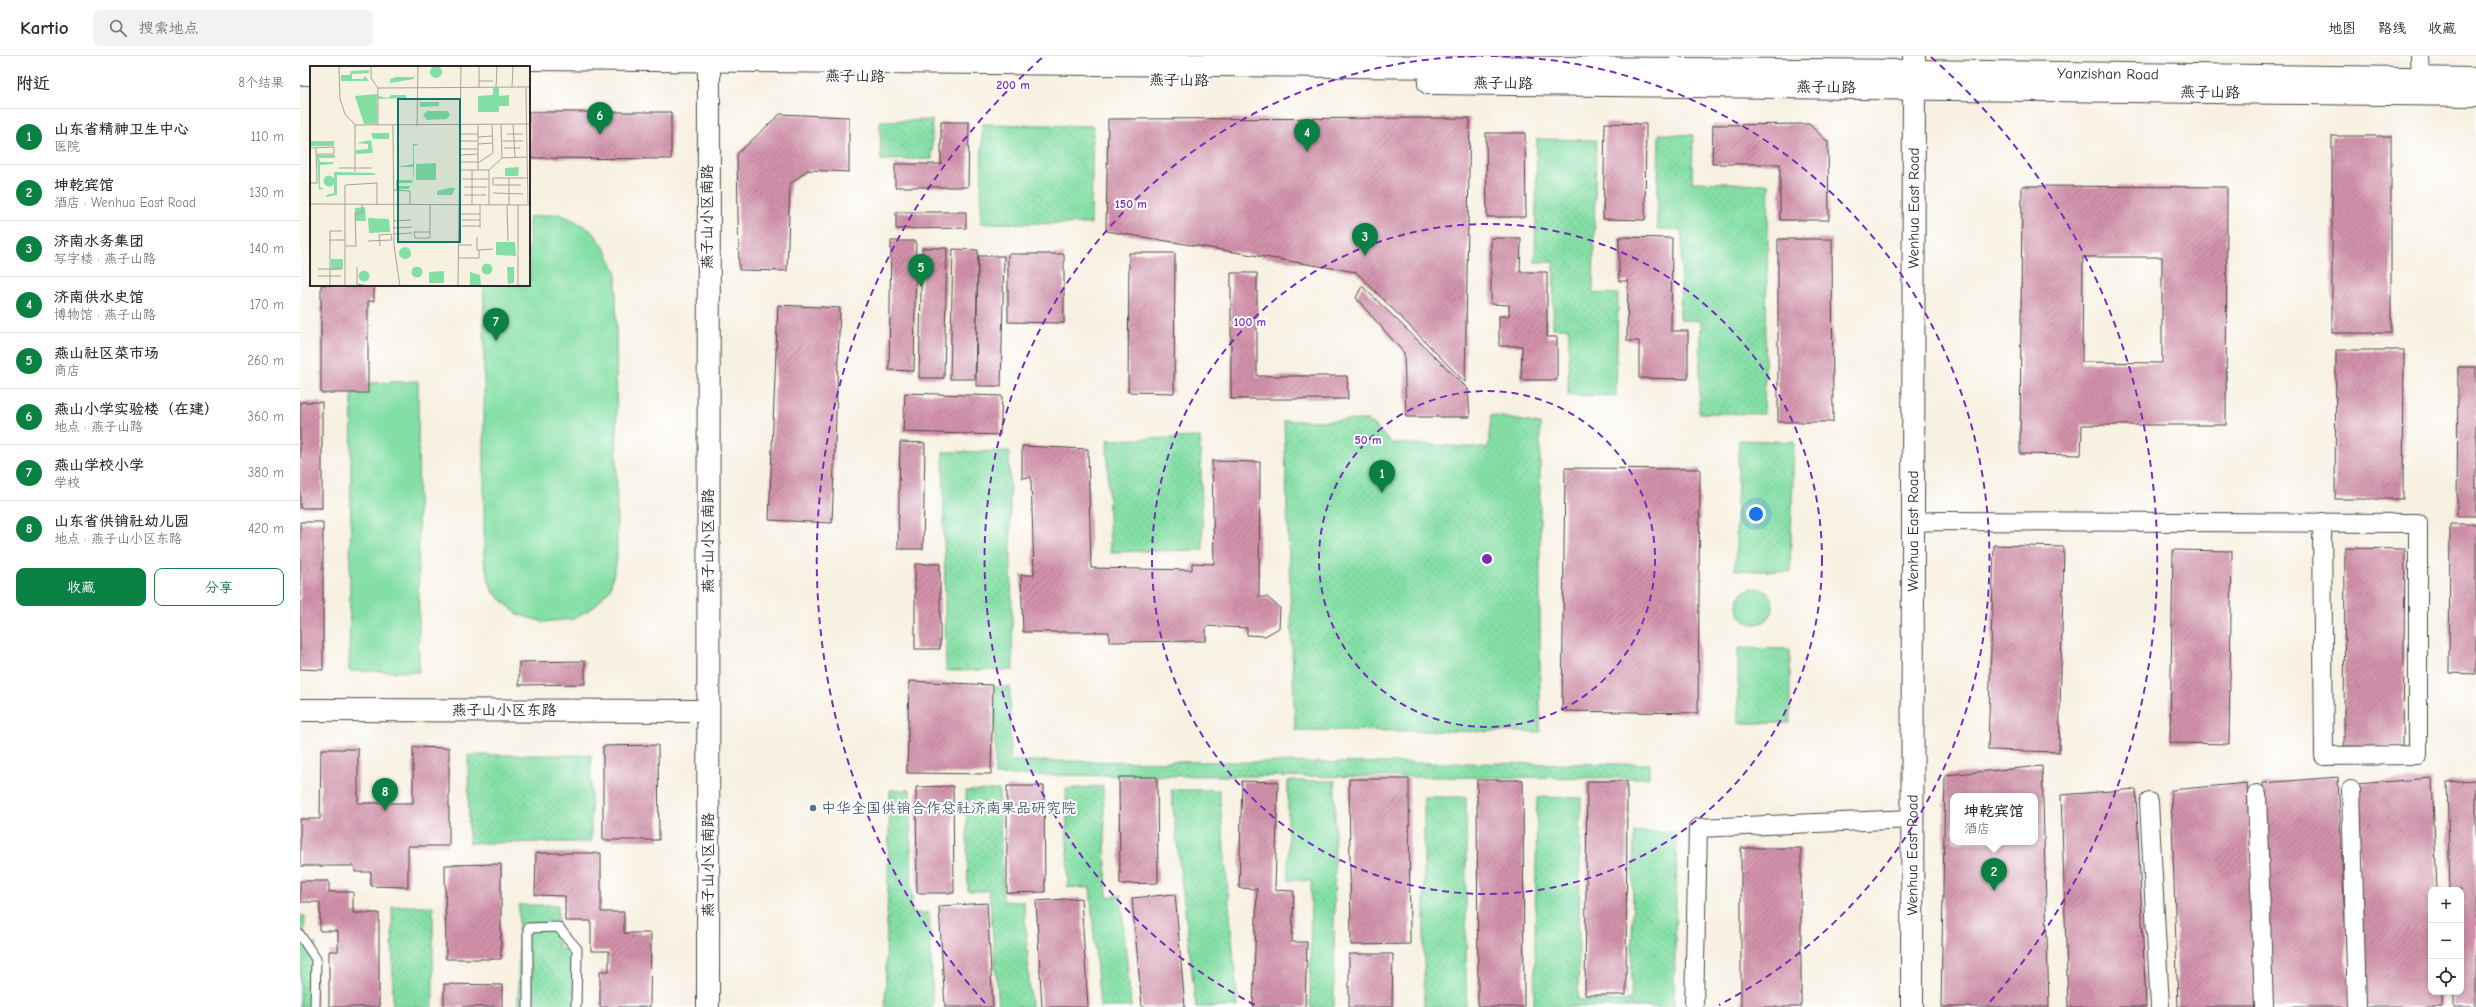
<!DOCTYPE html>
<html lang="zh">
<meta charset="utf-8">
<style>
:root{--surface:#fff;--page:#f2f2f3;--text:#2b2b33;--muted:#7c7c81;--line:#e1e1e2;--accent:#0b8043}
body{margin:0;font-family:"Comic Neue","LXGW WenKai TC",sans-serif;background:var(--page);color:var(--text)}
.controls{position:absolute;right:12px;bottom:12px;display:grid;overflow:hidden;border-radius:8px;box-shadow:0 2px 6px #0003}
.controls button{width:36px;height:36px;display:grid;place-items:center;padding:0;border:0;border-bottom:1px solid var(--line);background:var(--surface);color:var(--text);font:20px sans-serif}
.you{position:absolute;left:1456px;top:458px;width:14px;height:14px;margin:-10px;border:3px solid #fff;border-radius:50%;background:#1a73e8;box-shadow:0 0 0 6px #1a73e833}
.badge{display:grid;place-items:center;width:26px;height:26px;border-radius:50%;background:var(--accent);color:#fff;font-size:13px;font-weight:700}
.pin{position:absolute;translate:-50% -33px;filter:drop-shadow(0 1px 2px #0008)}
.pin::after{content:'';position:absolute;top:21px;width:14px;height:12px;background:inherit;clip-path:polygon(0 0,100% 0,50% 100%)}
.popup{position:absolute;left:1650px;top:737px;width:88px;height:52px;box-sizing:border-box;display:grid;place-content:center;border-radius:8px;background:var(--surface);filter:drop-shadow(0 1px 3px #0005);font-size:13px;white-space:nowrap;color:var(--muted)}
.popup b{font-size:15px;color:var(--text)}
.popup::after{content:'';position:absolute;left:50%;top:100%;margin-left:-8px;border:8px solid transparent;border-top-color:var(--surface)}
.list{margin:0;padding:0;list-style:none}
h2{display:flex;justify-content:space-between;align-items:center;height:52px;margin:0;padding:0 16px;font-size:17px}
h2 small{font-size:13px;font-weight:400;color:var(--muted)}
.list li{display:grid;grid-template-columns:26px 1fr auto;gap:12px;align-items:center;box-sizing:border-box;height:56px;padding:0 16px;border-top:1px solid var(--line)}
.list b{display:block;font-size:15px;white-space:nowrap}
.list p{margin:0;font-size:13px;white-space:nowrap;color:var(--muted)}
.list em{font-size:13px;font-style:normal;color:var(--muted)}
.actions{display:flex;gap:8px;padding:12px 16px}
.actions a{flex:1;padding:9px 0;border:1px solid var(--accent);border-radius:8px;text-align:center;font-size:14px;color:var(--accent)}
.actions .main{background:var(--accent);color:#fff}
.icon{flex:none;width:22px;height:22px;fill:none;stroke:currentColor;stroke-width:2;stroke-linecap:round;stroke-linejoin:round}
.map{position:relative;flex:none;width:2176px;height:951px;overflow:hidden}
header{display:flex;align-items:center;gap:24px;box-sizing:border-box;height:56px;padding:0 20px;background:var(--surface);border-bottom:1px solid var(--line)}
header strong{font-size:19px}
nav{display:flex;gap:22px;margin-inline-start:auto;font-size:14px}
.search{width:280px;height:36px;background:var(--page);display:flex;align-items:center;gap:10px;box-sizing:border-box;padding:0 14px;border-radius:8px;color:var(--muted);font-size:15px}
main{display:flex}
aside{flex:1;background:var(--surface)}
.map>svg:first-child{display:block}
</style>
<header>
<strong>Kartio</strong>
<div class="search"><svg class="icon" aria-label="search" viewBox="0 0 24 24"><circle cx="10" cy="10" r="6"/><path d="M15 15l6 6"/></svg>搜索地点</div>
<nav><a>地图</a><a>路线</a><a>收藏</a></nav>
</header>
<main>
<aside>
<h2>附近<small>8个结果</small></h2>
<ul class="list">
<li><span class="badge">1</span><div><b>山东省精神卫生中心</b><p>医院</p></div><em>110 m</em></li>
<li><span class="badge">2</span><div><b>坤乾宾馆</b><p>酒店 · Wenhua East Road</p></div><em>130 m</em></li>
<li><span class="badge">3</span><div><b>济南水务集团</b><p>写字楼 · 燕子山路</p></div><em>140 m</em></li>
<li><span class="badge">4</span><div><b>济南供水史馆</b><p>博物馆 · 燕子山路</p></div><em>170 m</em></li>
<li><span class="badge">5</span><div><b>燕山社区菜市场</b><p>商店</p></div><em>260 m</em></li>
<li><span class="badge">6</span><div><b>燕山小学实验楼（在建）</b><p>地点 · 燕子山路</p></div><em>360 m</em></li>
<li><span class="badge">7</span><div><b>燕山学校小学</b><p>学校</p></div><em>380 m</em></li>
<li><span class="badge">8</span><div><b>山东省供销社幼儿园</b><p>地点 · 燕子山小区东路</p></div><em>420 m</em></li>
</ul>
<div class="actions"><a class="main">收藏</a><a>分享</a></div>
</aside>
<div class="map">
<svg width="2176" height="951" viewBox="0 0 2176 951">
<defs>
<pattern id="grass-dots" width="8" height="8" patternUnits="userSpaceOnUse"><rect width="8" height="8" fill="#84dfa5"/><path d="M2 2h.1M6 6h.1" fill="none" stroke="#72c08e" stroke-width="1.8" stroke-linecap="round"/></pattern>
<pattern id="building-hatch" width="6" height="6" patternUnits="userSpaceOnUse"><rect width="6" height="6" fill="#d292aa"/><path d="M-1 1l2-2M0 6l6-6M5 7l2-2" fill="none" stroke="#ab778b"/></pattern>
</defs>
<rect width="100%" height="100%" fill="#fff"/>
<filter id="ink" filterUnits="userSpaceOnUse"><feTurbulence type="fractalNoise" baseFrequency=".025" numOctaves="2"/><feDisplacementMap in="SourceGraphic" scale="8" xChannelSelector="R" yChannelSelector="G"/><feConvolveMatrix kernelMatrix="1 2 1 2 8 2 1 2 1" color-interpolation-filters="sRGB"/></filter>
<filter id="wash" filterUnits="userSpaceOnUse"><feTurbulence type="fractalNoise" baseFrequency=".012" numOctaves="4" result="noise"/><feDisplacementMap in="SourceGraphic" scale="16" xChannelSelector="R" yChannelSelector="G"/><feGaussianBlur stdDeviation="0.9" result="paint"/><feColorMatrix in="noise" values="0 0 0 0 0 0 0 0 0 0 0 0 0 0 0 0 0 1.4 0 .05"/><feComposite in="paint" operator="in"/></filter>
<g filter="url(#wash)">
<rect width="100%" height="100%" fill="#f7f1e2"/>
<g fill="url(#grass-dots)" stroke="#588568">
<polygon points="632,64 632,103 581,104 580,65"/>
<polygon points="682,68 793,70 791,168 681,167"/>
<polygon points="1359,78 1393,79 1392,126 1469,128 1464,358 1399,357 1401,265 1380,264 1382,174 1357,173"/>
<polygon points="1237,83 1296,84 1293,237 1318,238 1316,340 1268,339 1269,272 1253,272 1254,206 1235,206"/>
<polygon points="1191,359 1240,368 1240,676 995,674 984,365 1068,364 1092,387 1188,392"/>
<polygon points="900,381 903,494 810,496 807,384"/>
<polygon points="1439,384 1494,386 1490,516 1435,514"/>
<polygon points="709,395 713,614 646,615 643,396"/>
<circle cx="1455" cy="550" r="18"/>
<polygon points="1438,592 1490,593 1490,667 1438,667"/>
<polygon points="695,631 710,631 710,705 1349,708 1349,722 695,719"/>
<polygon points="168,699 291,699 291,786 169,787"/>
<polygon points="988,725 1035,725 1034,951 1010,951 1011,825 988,824"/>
<polygon points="803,730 807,841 821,839 831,951 800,951 790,832 768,831 766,733"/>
<polygon points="590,734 610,734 612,857 629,857 633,951 585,951"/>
<polygon points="699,734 703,845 724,846 731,951 699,951 689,835 668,835 666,735"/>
<polygon points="871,734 919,734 938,951 896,951"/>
<rect x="1124" y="741" width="42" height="210"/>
<polygon points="1237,741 1281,742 1278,944 1331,945 1334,776 1377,776 1374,951 1234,951"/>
<polygon points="219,849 258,849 258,892 277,893 276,951 218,951"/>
<polygon points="92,850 133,850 133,951 93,951"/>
<polygon points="0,860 5,860 4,887 16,888 15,951 0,951"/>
</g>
<g fill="#84dfa5" stroke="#588568">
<path d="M 259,158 C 295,172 300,181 316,215 L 317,503 L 310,533 L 294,551 L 273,563 L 243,566 L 217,558 L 192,535 L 184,506 L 184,229 L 229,229 L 229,161 Z"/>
<polygon points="118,325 119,616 49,615 52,328"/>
</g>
<g id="blocks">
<g fill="url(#building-hatch)" fill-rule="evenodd">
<polygon points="229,56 371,56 371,103 229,102"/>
<polygon points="480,58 549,61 549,116 508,114 490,128 487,215 439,214 437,98"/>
<polygon points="1170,62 1165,326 1056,216 806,175 808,63"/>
<polygon points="641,66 669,66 668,131 595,131 595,108 641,108"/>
<polygon points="1305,67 1346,68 1345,164 1303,163"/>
<polygon points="1509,68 1528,86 1529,164 1480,164 1480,108 1412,108 1413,69"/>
<polygon points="1186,77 1225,77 1226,161 1187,161"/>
<rect x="2032" y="80" width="59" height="197"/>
<path d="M 1722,130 L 1927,131 L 1926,369 L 1782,369 L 1781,399 L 1720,398 ZM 1783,201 L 1862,201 L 1862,307 L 1782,306 Z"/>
<polygon points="596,156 666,156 666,172 596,173"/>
<polygon points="1319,181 1372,182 1371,275 1388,275 1388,323 1339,322 1339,285 1327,285 1328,225 1319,225"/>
<polygon points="1191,182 1221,182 1220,216 1247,216 1247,281 1257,281 1257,324 1221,324 1222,290 1199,290 1199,260 1209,260 1209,249 1191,248"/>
<polygon points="1478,183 1532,183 1533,366 1478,366"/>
<polygon points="591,185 616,185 614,315 589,314"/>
<polygon points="622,192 647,192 644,322 619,322"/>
<polygon points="653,193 678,194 675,323 650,323"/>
<polygon points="829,197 875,197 874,337 828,336"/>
<polygon points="708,198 764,198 764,267 708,266"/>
<polygon points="678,200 704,200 701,330 676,330"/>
<polygon points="931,217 957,217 957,320 1047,320 1048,343 931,343"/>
<polygon points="21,229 74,229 74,245 68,245 68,337 21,337"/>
<polygon points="1062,230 1168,333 1170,361 1106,361 1104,297 1056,242"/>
<polygon points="478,249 540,252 532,467 469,464"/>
<polygon points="2036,294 2104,294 2103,443 2035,443"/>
<polygon points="2158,311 2176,311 2176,460 2157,460"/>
<polygon points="605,337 702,340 700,379 603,376"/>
<rect x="0" y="346" width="22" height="106"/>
<polygon points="600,386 625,387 623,493 598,493"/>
<polygon points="722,390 788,393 791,512 892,514 892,507 914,508 912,405 960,406 959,541 967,541 980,552 979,572 965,580 947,579 947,572 906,570 906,585 809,586 809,576 723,576 721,519 734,519 731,421 722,422"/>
<polygon points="1265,412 1400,413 1398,657 1262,655"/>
<polygon points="0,466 23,466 23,614 0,613"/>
<polygon points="2150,468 2176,468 2176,618 2149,617"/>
<polygon points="1694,489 1764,491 1759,696 1688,694"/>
<polygon points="2045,492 2105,493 2103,691 2044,690"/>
<polygon points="1873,494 1932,495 1929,688 1870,687"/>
<rect x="615" y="508" width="25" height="85"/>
<polygon points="285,605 285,628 219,629 219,606"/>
<polygon points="609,625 693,629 691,718 607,717"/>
<polygon points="358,689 359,784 303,784 303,690"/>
<polygon points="113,691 149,692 149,790 108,790 108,831 71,830 71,816 55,816 55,810 0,810 0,763 20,763 21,693 58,693 58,747 113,747"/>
<path d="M 1742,710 L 1749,951 L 1641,951 L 1645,719 ZM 1653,740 L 1735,740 L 1735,786 L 1653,786 Z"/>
<polygon points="819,721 857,721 858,827 820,828"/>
<polygon points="2038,721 2049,951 1970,951 1963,727"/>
<polygon points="2132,722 2137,834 2131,834 2131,936 2142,936 2142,951 2064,951 2057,728"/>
<polygon points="1049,723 1109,723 1110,888 1051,889"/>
<polygon points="1177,724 1223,724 1224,951 1178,951"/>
<polygon points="2176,724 2176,951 2154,951 2154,936 2161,936 2161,834 2150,834 2147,726"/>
<polygon points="942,725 978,726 975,834 994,835 992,886 1007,886 1005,951 953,951 957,833 939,832"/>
<polygon points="1287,725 1327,725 1326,939 1285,939"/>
<polygon points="1947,727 1956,951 1878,951 1871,734"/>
<polygon points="653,730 654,837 617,837 616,731"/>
<polygon points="707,730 744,730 745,836 707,837"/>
<polygon points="1836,733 1846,951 1768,951 1761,739"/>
<rect x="1441" y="792" width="60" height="159"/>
<polygon points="236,797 301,797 301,856 324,856 324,877 351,877 350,951 300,951 300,915 309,915 309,895 291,895 291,865 265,865 265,840 235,839"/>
<polygon points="201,808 201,903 146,903 145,809"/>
<polygon points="0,825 29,825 29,836 53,836 53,857 79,857 79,951 29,951 29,895 38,895 38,875 20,875 20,846 0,846"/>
<polygon points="875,838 885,951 842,951 832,842"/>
<polygon points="781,842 788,951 742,951 736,845"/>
<polygon points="687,847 693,951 645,951 639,850"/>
<polygon points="1049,898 1093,898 1092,951 1049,951"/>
<polygon points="144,928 202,929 202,951 144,951"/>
</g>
</g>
</g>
<g filter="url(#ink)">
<use href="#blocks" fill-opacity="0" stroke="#4a4946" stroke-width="1"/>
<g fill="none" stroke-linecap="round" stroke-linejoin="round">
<g stroke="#4a4946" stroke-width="11">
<g id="service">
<polyline points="0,879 16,903 15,951"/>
<polyline points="228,951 228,872 258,871 277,893 276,951"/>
</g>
</g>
<g stroke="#4a4946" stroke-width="20">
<g id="minor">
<polyline points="2120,0 2121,22"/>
<polyline points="1614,466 1643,465 2118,467 2118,699 2024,700 2022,466"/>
<polyline points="2051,734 2057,951"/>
<polyline points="1957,738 1964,951"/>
<polyline points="1849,746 1860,951"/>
<polyline points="1394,951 1398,772 1613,763"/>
</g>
</g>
<g stroke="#4a4946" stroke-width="24">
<g id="tertiary">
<path id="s1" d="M 0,1 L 1614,15 L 2176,23"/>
<polyline points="0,18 11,18"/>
<polyline points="1129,27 2176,39"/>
<polyline points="0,654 408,655"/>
<polyline points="408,951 409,0"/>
</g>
</g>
<g stroke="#4a4946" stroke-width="24">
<g id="secondary">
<path id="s2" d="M 1612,951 L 1614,0"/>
</g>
</g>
<use href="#service" stroke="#fff" stroke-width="9"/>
<use href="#minor" stroke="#fff" stroke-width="18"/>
<use href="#tertiary" stroke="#fff" stroke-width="22"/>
<use href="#secondary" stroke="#fff" stroke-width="22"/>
</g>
</g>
<g fill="none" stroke="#7b2cbf" stroke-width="2" stroke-dasharray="7 5">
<circle cx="1187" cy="503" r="168"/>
<circle cx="1187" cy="503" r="335"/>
<path d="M955 949A503 503 0 0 1 1183 0M1191 0A503 503 0 0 1 1419 949"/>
<path d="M685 947A670 670 0 0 1 743 1M1631 1A670 670 0 0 1 1689 947"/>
</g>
<circle fill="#5c6f8a" stroke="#fff" stroke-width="1.5" cx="513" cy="752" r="4"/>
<g text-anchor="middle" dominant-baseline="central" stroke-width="4" stroke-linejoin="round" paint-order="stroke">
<g font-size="15" fill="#2b2b2b" stroke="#fff">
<text stroke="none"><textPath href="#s1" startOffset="1808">Yanzishan Road</textPath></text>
<text transform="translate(555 20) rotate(1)">燕子山路</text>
<text transform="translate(879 24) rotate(1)">燕子山路</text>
<text transform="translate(1203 27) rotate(1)">燕子山路</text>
<text transform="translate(1526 31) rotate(1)">燕子山路</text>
<text transform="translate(1910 36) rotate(1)">燕子山路</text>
<text stroke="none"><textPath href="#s2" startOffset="799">Wenhua East Road</textPath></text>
<text transform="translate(407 161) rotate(-90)">燕子山小区南路</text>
<text stroke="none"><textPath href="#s2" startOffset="476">Wenhua East Road</textPath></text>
<text transform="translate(408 485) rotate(-90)">燕子山小区南路</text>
<text x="204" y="654">燕子山小区东路</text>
<text stroke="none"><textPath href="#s2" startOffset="152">Wenhua East Road</textPath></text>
<text transform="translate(408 809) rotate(-90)">燕子山小区南路</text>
</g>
<g font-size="15" fill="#4e5e75" stroke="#fff" text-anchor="start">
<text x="521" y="752">中华全国供销合作总社济南果品研究院</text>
</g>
</g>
<g transform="translate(10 10)">
<rect width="220" height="220" fill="#f7f1e2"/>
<path d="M120 6a6 6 0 1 1 12 0a6 6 0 1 1-12 0ZM 59,4 L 59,7 L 42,8 L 42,13 L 53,13 L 55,10 L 59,15 L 31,15 L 31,9 L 40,9 L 41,5 ZM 86,11 L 104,11 L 104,13 L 80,17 L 80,13 ZM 81,29 L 96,29 L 96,32 L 68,33 L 68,30 L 78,32 ZM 61,67 L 79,67 L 79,73 L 63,73 ZM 61,74 L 63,87 L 46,88 L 46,84 L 58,83 L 58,78 L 46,77 ZM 0,75 L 24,75 L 24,80 L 0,80 ZM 103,78 L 109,78 L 104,80 L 104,121 L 103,101 L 86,101 L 103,98 ZM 7,89 L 25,89 L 25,92 L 9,92 L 10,96 L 23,96 L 23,98 L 10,99 L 10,121 L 14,123 L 9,124 ZM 126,97 L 126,114 L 106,114 L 106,98 ZM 24,106 L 65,107 L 65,109 L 27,109 L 27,129 L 16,131 L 16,129 L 24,127 ZM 86,114 L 102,114 L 102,117 L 88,117 L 89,120 L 100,120 L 99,123 L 86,123 ZM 139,122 L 145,122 L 142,129 L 127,129 L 127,125 Z" fill="#84dfa5"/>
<path d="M 183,22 L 189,22 L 189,30 L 199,29 L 199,40 L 189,40 L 189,46 L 168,46 L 168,30 L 183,29 ZM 67,28 L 67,58 L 54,58 L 45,30 ZM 55,141 L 56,155 L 45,155 L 45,142 ZM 58,152 L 79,153 L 80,166 L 59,167 ZM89 187a6 6 0 1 1 12 0a6 6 0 1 1-12 0ZM 21,193 L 33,193 L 33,203 L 21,204 ZM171.5 203a5.5 5.5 0 1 1 11 0a5.5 5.5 0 1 1-11 0ZM101.5 206a5.5 5.5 0 1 1 11 0a5.5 5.5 0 1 1-11 0ZM 197,201 L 204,201 L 204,217 L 198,218 ZM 134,205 L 134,217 L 119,217 L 119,206 Z" fill="#84dfa5"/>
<path d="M 110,36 L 129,36 L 129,40 L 110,41 ZM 117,45 L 138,45 L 140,50 L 136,53 L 117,54 L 113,49 ZM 209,101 L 208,110 L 195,110 L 195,102 ZM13.5 115a5.5 5.5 0 1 1 11 0a5.5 5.5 0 1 1-11 0ZM 186,176 L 205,176 L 206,190 L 186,189 ZM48.5 210a5.5 5.5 0 1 1 11 0a5.5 5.5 0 1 1-11 0ZM 160,206 L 170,209 L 171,220 L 160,220 Z" fill="#84dfa5"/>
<path fill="none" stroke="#a5a299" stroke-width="1" d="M 29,0 L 30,33 L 35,48 L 45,59 L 45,106M 61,0 L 61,12 L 68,22 L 68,59M 169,0 L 169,21M 169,15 L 183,15M 186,21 L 187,0M 202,21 L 203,0M 68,22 L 216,21M 203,58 L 205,91M 45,59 L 220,58M 83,59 L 84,179 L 90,220M 168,59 L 168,97M 191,59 L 192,92M 107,60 L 108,0M 150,68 L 168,68M 197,68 L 213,68M 168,71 L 182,70M 150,75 L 168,75M 193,75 L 213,75M 168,78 L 182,77M 0,82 L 24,81 L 24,88 L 7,88M 194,82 L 210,82M 150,83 L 168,83M 150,89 L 168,88M 150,96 L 168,96M 29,102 L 62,102M 150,104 L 179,104M 168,104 L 168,97 L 183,87 L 182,59M 199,112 L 183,112 L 183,119 L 211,119M 152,113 L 178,113M 0,117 L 7,117 L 6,82M 154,121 L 177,121M 83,124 L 100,125 L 100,138M 183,127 L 213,128M 154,129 L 176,129M 0,138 L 220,139M 120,139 L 120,172 L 105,172 L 104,166 L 120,166M 162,139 L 162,104M 179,139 L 179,104 L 192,92 L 217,91M 197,139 L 198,175M 199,139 L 199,112 L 218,112M 208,139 L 208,220M 218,139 L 216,28 L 216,21 L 220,21M 151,148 L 170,148M 152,154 L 170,154M 83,155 L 101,154M 152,160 L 170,160M 83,162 L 102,161M 170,162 L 170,139M 32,165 L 20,165 L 20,174 L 35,174M 83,168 L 102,167M 167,171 L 167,184 L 169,184M 58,175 L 82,174M 149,179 L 162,179M 36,180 L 46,180 L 45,147 L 52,147 L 52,138M 70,180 L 69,169 L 81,168 L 82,174M 149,192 L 169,192 L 169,184 L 183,183M 47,201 L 47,220M 8,203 L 32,203M 8,210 L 31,210M 47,218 L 60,220M 20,220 L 20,174M 35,220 L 35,119 L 67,117 L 67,138M 148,220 L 151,0"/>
<path fill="#0f766e" fill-opacity="0.15" stroke="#0f766e" stroke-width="2" d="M 88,33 L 150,33 L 150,176 L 88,176 Z"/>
<rect width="220" height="220" fill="none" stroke="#2b2b2b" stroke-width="2"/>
</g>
<circle cx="1187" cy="503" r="6" fill="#7b2cbf" stroke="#fff" stroke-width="2"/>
<g font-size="12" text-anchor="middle" font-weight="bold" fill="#7b2cbf" stroke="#fff" stroke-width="4" stroke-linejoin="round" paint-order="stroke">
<text x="713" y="33">200 m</text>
<text x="831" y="152">150 m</text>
<text x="950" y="270">100 m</text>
<text x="1068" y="388">50 m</text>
</g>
</svg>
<div class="controls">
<button>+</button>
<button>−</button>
<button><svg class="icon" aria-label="locate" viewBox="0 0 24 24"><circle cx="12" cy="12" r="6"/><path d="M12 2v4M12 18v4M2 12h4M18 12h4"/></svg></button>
</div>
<div class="you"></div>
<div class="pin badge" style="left:1082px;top:437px">1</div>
<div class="pin badge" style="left:1694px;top:835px">2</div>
<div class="popup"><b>坤乾宾馆</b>酒店</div>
<div class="pin badge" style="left:1065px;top:200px">3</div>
<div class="pin badge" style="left:1007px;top:96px">4</div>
<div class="pin badge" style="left:621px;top:231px">5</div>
<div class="pin badge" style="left:300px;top:79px">6</div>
<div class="pin badge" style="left:196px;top:285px">7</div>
<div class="pin badge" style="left:85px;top:755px">8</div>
</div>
</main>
